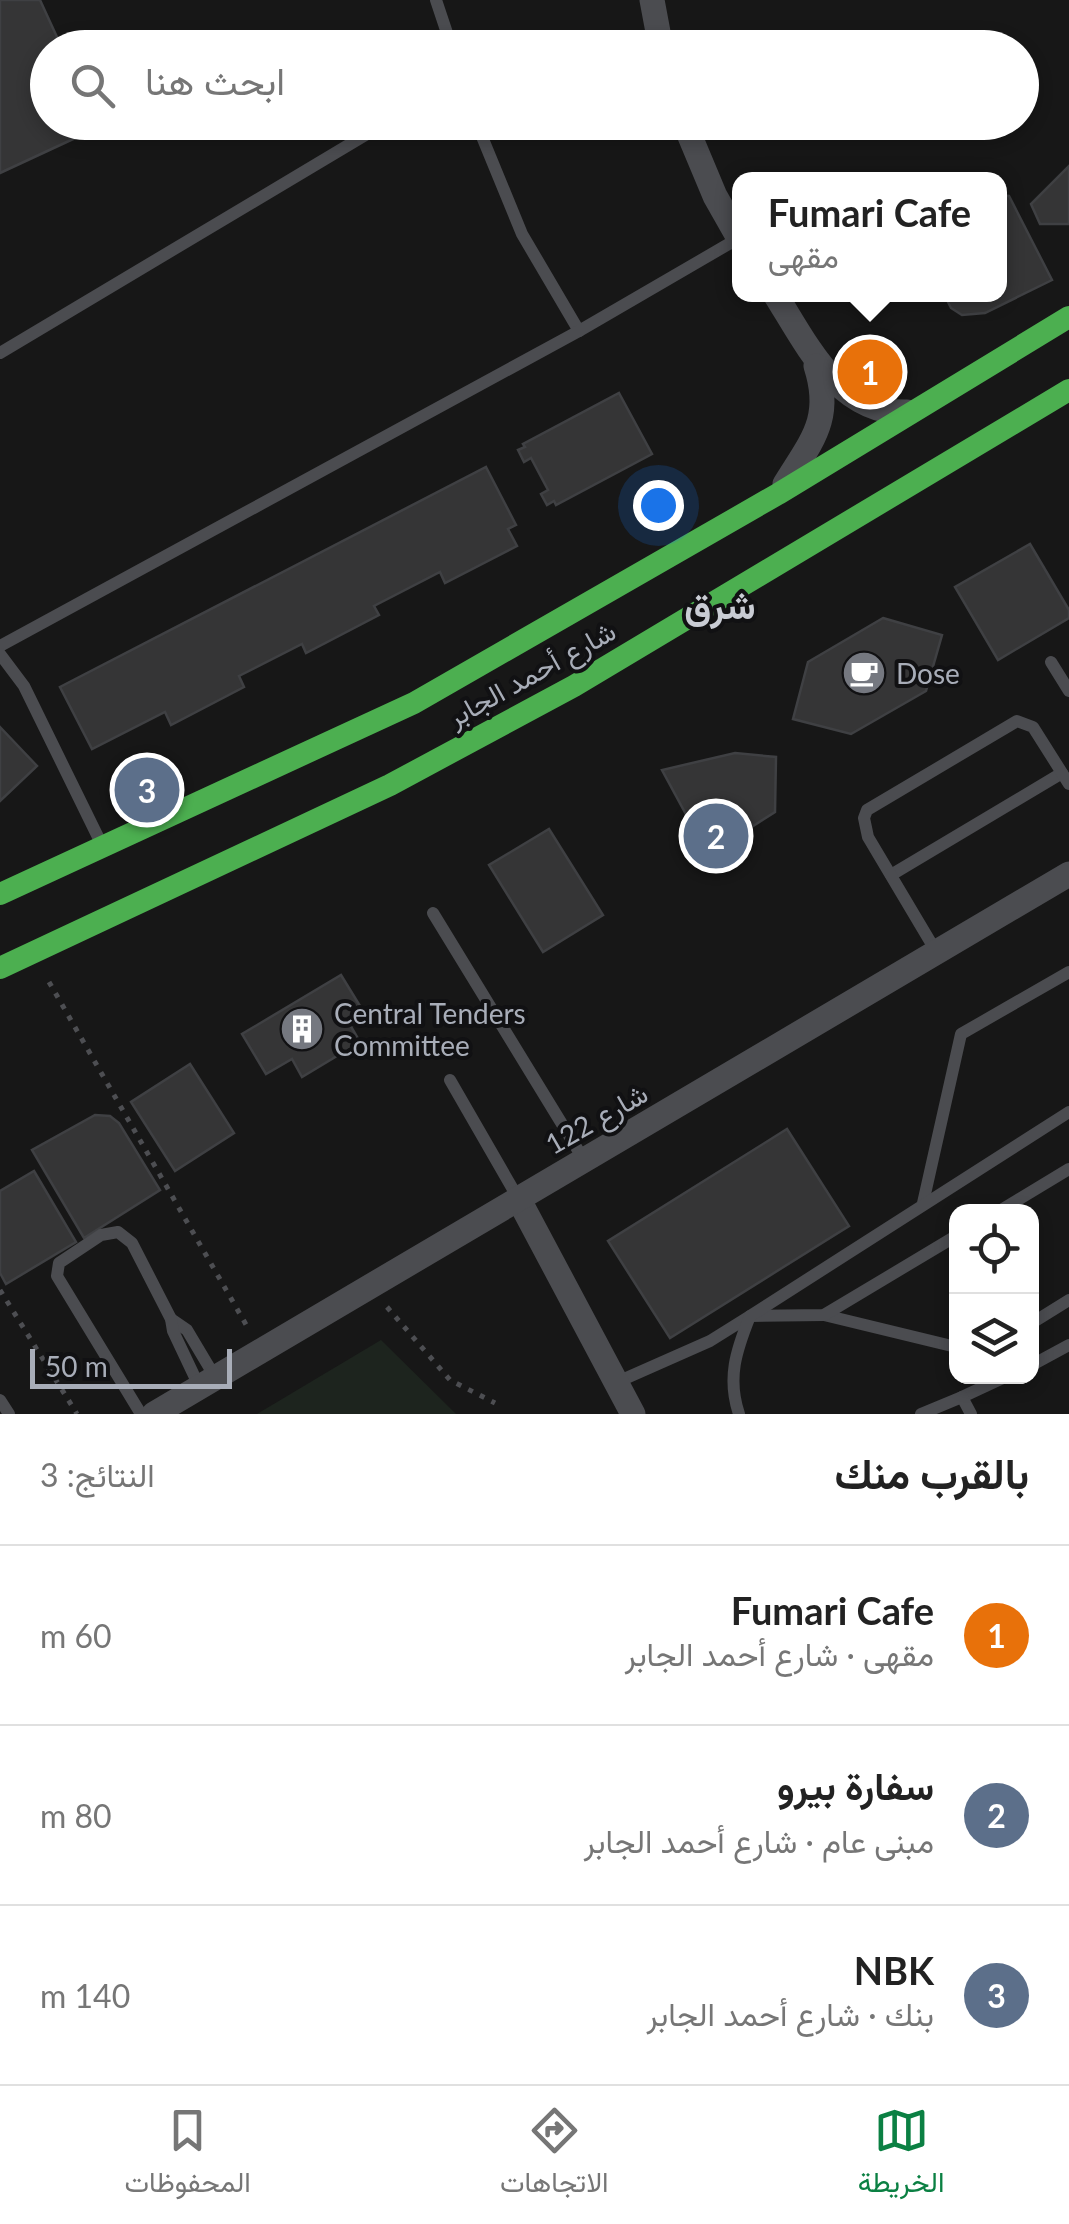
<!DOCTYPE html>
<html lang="ar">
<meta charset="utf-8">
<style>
:root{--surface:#fff;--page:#f2f2f2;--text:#222;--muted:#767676;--line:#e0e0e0;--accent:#0b8043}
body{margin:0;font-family:Lato,Vazirmatn,sans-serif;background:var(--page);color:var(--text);direction:rtl}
.controls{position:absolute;right:30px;bottom:30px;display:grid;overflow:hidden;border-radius:20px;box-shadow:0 5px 15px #0003}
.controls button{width:90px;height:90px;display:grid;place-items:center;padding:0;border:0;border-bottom:2px solid var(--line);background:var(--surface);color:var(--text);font:50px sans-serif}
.scale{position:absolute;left:30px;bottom:25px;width:202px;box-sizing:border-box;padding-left:10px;border:5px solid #a8adb8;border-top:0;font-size:28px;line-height:35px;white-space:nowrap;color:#a8adb8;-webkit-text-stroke:8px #111113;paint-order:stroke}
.you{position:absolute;left:658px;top:505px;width:35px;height:35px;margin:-25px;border:8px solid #fff;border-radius:50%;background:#1a73e8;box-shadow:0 0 0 15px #1a73e833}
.badge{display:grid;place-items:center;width:65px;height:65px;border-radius:50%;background:var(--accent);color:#fff;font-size:32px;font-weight:700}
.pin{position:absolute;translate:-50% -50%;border:5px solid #fff;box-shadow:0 2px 10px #0006}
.popup{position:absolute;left:732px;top:172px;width:275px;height:130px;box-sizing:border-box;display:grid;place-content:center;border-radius:20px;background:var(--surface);filter:drop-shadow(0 2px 8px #0005);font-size:32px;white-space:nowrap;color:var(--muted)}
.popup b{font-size:38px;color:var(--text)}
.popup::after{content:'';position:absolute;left:50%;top:100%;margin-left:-20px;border:20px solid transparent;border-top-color:var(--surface)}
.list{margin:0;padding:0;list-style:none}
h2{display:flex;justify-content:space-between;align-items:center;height:130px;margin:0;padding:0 40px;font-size:42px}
h2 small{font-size:32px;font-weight:400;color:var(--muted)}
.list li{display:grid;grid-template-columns:65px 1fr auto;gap:30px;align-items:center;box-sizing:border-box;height:180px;padding:0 40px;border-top:2px solid var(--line)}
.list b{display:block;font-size:38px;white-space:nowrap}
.list p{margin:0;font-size:32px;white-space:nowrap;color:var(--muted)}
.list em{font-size:32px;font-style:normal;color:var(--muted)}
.icon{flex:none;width:55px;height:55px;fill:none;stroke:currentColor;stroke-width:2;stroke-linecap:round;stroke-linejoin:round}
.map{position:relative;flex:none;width:1069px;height:1414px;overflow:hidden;direction:ltr}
.search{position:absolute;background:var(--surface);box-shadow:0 5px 15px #0003;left:30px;right:30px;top:30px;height:110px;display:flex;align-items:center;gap:25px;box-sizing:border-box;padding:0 35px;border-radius:55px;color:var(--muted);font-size:38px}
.sheet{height:670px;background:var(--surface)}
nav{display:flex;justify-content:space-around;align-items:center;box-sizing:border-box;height:140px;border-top:2px solid var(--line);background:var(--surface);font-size:28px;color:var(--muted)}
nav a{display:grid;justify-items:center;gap:5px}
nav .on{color:var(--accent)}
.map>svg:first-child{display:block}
</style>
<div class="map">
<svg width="1069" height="1414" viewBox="0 0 1069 1414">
<rect width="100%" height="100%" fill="#171717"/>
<polygon fill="#1d241e" points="381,1340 456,1414 257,1414"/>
<g fill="#353536" stroke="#3f4043" stroke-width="2.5">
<polygon points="0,0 40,0 62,48 48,48 48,122 97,122 99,127 0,173"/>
<polygon points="1069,166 1069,224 1040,224 1031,204"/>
<polygon points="1000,195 1009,196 1052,280 985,313 962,315 951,308 944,294 1000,294"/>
<polygon points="619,393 652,454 556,505 554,501 547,505 541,494 548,490 531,458 524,462 518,450 525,447 523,444"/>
<polygon points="486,467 516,525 508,529 517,546 445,583 440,572 374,606 379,615 306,653 302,644 239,676 244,687 171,725 165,712 92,749 60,687"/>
<polygon points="1030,544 1069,610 1069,618 998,660 955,587"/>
<polygon points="883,618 942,635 926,691 851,734 793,719 808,662"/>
<polygon points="0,727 37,766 0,801"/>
<polygon points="735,753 776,757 775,812 708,855 662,770"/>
<polygon points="549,829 603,915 543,952 489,865"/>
<polygon points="341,975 365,1014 349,1023 360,1042 302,1077 292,1059 266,1074 242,1034"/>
<polygon points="190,1064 234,1133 175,1171 131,1102"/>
<polygon points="95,1115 110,1116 119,1123 160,1190 84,1238 32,1150"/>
<polygon points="787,1129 849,1226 670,1338 608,1241"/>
<polygon points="34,1171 76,1242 6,1284 0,1273 0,1191"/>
</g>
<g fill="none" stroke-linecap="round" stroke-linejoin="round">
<g stroke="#4d4e52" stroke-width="5" stroke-dasharray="5 8" stroke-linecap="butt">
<polyline points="49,982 248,1328"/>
<polyline points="0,1290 77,1414"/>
<polyline points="387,1307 450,1380 495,1403"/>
</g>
<g stroke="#4b4c50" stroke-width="12">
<polyline points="436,0 452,48"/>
<polyline points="476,122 522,234 579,331"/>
<polyline points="0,353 387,122"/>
<polyline points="0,646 579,331 739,238"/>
<polyline points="0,654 24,686 100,841"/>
<polyline points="1051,662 1069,691"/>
<polyline points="891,875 1062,773"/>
<polyline points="433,913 584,1160"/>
<polyline points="937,953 868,837 864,818 867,810 1017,721 1033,727 1069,784"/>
<polyline points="450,1080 518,1198"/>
<polyline points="923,1203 961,1034 1069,972"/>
<polyline points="998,1212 1069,1169"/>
<polyline points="824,1315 956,1347"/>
<polyline points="171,1319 187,1330 215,1377"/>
<polyline points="1032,1323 1069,1300"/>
<polyline points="1032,1365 1069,1345"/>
<polyline points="615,1383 710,1341 750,1316 824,1315 956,1236"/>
<polyline points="962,1397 1007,1376"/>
<polyline points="0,1400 9,1414"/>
<polyline points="141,1414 57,1276 59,1263 101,1235 118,1232 132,1243 171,1319 173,1331 199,1386"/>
<path d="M 739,1414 C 727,1378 736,1351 750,1316 L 1069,1112"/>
<polyline points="921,1414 962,1397 971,1414"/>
</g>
<g stroke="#4b4c50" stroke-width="25">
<polyline points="652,0 661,48"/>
<polyline points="684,122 715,196 740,240"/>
<path d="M 775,294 C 807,345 839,414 907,412"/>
<path d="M 785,484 C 812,440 833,419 816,366"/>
<polyline points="518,1198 633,1414"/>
<polyline points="154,1414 1069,874"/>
</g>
<g stroke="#4caf50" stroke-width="22">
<polyline points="0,894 414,703 778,494 1069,317"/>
<polyline points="0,968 390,785 574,686 1069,390"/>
</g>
</g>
<defs>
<g id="cafe-disc" transform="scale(2.25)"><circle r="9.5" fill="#757880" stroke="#111113"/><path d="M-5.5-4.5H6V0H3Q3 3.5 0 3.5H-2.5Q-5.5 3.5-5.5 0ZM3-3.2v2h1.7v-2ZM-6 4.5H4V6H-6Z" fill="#fff"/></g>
<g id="building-disc" transform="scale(2.25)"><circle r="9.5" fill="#757880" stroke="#111113"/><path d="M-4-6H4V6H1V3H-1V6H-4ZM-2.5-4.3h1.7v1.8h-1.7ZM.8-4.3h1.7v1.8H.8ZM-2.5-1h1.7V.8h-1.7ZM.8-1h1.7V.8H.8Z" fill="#fff"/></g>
</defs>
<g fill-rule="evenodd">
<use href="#cafe-disc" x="864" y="673"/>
<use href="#building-disc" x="302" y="1029"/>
</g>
<g text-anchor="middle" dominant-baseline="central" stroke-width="8" stroke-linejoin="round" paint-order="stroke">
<g font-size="28" fill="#a8adb8" stroke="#111113">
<text transform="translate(531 673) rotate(-29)">شارع أحمد الجابر</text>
<text transform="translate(596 1118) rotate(-30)">شارع 122</text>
</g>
<g font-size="28" fill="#a8adb8" stroke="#111113" text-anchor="start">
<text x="896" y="673">Dose</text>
<text x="334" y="1013">Central Tenders<tspan x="334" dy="32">Committee</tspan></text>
</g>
<g font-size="38" font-weight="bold" fill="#c9ccd4" stroke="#111113">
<text x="720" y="604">شرق</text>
</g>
</g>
</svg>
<div class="controls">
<button><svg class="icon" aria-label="locate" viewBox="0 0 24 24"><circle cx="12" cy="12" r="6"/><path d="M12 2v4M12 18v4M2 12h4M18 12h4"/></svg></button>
<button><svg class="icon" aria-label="layers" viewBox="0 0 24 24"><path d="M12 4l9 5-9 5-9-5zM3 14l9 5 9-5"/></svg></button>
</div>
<div class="scale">50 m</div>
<div class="you"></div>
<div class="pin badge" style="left:870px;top:372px;background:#e8710a">1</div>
<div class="popup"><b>Fumari Cafe</b>مقهى</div>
<div class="pin badge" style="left:716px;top:836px;background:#5c6f8a">2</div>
<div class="pin badge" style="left:147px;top:790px;background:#5c6f8a">3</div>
<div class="search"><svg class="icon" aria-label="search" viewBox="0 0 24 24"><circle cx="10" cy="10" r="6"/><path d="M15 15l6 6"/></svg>ابحث هنا</div>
</div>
<section class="sheet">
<h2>بالقرب منك<small>النتائج: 3</small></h2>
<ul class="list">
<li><span class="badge" style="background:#e8710a">1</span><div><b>Fumari Cafe</b><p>مقهى · شارع أحمد الجابر</p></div><em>60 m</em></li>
<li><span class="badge" style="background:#5c6f8a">2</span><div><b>سفارة بيرو</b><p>مبنى عام · شارع أحمد الجابر</p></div><em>80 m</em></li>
<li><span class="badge" style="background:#5c6f8a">3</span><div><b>NBK</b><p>بنك · شارع أحمد الجابر</p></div><em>140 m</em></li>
</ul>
</section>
<nav>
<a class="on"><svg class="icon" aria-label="map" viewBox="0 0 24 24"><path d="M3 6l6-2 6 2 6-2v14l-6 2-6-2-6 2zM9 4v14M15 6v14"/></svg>الخريطة</a>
<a><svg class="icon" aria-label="directions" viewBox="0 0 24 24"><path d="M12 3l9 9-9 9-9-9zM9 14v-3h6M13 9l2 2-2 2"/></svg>الاتجاهات</a>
<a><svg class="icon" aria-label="saved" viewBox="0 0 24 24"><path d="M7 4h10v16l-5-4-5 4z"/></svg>المحفوظات</a>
</nav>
